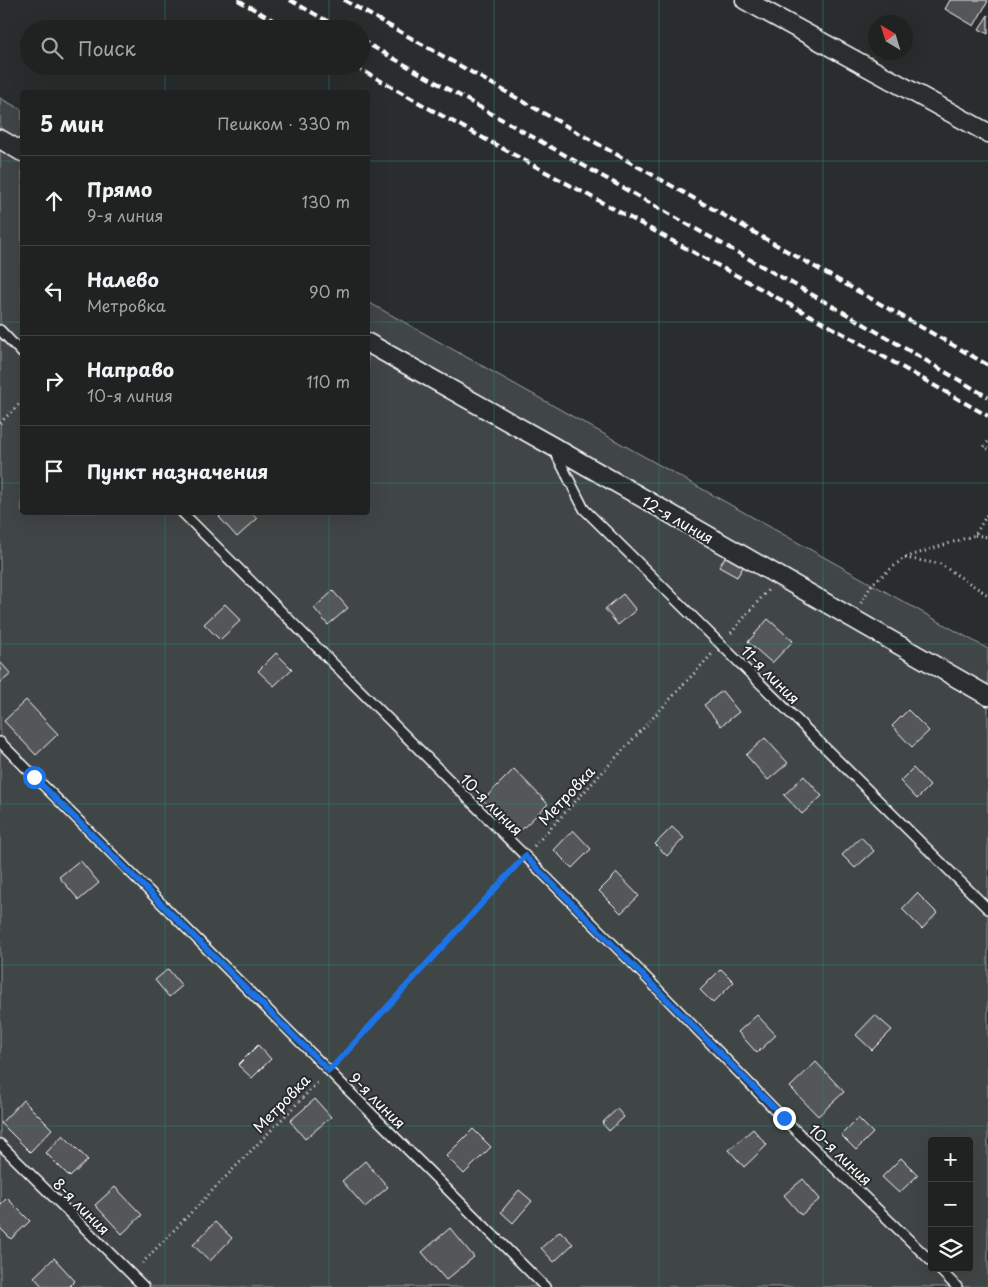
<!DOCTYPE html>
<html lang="ru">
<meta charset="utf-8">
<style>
:root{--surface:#202222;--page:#2d2f2f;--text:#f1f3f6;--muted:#a2a4a5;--line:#3d3f40}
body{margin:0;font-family:"Playpen Sans",sans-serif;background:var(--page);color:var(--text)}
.controls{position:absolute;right:15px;bottom:15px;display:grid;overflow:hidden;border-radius:5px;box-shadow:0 5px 20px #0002}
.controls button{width:45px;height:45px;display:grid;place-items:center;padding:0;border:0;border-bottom:1px solid var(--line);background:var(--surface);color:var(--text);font:25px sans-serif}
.compass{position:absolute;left:868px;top:15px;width:45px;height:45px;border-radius:50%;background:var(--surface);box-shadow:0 5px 20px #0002;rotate:322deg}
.stop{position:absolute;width:15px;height:15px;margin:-11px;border:4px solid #1a73e8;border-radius:50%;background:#fff}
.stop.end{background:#1a73e8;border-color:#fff;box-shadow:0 1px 5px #0008}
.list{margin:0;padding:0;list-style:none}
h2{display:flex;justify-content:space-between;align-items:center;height:65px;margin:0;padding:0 20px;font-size:21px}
h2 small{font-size:16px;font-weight:400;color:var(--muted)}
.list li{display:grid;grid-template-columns:32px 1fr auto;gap:15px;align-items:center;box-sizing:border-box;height:90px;padding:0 20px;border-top:1px solid var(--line)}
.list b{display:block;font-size:19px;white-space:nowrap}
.list p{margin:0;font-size:16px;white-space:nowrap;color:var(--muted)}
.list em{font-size:16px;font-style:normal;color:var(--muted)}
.icon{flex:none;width:28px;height:28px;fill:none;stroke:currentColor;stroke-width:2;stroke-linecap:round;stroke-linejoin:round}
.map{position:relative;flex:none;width:988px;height:1287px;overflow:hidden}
.search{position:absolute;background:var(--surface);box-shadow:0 5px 20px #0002;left:20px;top:20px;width:350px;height:55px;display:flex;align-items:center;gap:12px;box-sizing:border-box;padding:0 18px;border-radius:28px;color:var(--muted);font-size:19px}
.panel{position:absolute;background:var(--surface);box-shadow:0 5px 20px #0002;left:20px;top:90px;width:350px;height:425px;border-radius:5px}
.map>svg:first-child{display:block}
</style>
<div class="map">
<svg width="988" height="1287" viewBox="0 0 988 1287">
<rect width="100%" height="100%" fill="#2a2d2e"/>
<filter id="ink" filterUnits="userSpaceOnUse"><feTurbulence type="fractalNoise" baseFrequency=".02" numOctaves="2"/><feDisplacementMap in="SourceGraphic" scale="10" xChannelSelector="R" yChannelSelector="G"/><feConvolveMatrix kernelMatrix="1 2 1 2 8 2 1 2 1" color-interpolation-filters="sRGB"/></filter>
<g filter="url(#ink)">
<path fill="#414445" stroke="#a0a2a2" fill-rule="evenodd" d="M 0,98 L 22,110 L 22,512 L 368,512 L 368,302 L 988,649 L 988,1287 L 0,1287 ZM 932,1141 L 969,1141 L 969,1268 L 932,1268 Z"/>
<g fill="#555758" stroke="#fff">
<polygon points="950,0 986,0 988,1 974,26 945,9"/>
<polygon points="988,15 988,34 979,29"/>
<polygon points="224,512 251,512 257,519 237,537 219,517"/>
<polygon points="727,554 745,564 737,577 719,567"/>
<polygon points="333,591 348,608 328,625 314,608"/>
<polygon points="623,594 636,610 618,625 605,609"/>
<polygon points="225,604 241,620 220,640 204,624"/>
<polygon points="768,619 793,641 772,663 748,642"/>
<polygon points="276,653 292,669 274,686 258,671"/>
<polygon points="0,662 11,674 0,683"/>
<polygon points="722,691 739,712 721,726 704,705"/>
<polygon points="26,700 58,734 36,755 4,721"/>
<polygon points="908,710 929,731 912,747 892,726"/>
<polygon points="765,738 788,763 768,780 746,755"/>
<polygon points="913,768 930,786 917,799 900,781"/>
<polygon points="514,769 548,804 517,834 483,800"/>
<polygon points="804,776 822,796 802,814 784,795"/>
<polygon points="672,827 684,838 667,856 655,844"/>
<polygon points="573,830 591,849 572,868 554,850"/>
<polygon points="861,837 874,851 855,868 842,855"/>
<polygon points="80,860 99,883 79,900 59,877"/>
<polygon points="617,873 639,896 621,913 599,891"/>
<polygon points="917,893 937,913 922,929 902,909"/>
<polygon points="168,969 182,986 169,997 155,980"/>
<polygon points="721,969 734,982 713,1003 700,990"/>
<polygon points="757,1015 776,1035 757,1053 738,1032"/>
<polygon points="875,1015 892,1030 872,1050 856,1035"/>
<polygon points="258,1045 271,1059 252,1078 238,1065"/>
<polygon points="816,1062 844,1092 818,1116 790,1087"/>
<polygon points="315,1099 331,1117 305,1139 290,1121"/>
<polygon points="23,1100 52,1129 30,1152 1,1123"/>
<polygon points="617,1109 624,1117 609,1131 602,1123"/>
<polygon points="858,1118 873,1133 856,1150 841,1135"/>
<polygon points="473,1129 491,1147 464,1174 446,1156"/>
<polygon points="753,1129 767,1145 744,1167 729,1150"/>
<polygon points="63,1135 88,1160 70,1177 46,1153"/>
<polygon points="901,1158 918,1175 899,1193 882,1177"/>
<polygon points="365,1161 388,1187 365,1207 342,1181"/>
<polygon points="803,1179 820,1199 801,1215 784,1195"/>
<polygon points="115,1187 142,1215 122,1234 95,1205"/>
<polygon points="519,1190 532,1201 513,1223 501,1212"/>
<polygon points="7,1198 30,1221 11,1239 0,1228 0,1205"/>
<polygon points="215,1222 232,1238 210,1261 193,1245"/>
<polygon points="450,1228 474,1257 446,1280 422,1252"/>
<polygon points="560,1231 573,1244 554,1262 541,1248"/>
<polygon points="54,1258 75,1281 69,1287 43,1287 34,1277"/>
</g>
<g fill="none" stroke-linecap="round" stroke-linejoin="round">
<g stroke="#fff" stroke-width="12">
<g id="service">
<polyline points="0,330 22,353"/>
<polyline points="554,450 584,509 988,909"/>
<polyline points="182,512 634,965 784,1119 932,1262"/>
<polyline points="0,742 545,1287"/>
<polyline points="0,1144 144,1287"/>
<polyline points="938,1268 957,1287"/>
</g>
</g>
<g stroke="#fff" stroke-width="21">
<g id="minor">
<polyline points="745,0 988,133"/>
<polyline points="0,139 22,152"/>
<polyline points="368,343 552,446 988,696"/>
</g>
</g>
<g stroke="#fff" stroke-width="3" stroke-dasharray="1 4" stroke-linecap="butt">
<polyline points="0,423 22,401"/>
<polyline points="988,442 984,447 988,449"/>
<polyline points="975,535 988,537"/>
<polyline points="905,558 940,564 988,595"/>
<polyline points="861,603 872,584 904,558 975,535 988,513"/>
<polyline points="731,633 768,590"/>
<polyline points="534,846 712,654"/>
<polyline points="339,1060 515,867"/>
<polyline points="142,1263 319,1081"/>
</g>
<use href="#service" stroke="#2a2d2e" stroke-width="9"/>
<use href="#minor" stroke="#2a2d2e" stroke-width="18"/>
<g stroke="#fff" stroke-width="4" stroke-dasharray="8 4" stroke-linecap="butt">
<polyline points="238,0 288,29"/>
<polyline points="290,0 341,29"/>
<polyline points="344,0 988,365"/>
<polyline points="361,40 850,316 988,397"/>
<polyline points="355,66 439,114 833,328 988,416"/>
</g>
</g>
</g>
<g fill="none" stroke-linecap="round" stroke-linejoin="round" filter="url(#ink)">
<polyline stroke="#1a73e8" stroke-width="6" points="34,777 329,1071 525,856 784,1118"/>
</g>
<path fill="none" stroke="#27847c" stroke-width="1" stroke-opacity="0.55" d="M 165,0 L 165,29M 329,0 L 329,29M 494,0 L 494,1287M 659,0 L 659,1287M 823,0 L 823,1287M 165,66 L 165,92M 329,66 L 329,92M 0,161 L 22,161M 368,161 L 988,161M 0,322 L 22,322M 368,322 L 988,322M 0,483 L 22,483M 368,483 L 988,483M 165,512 L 165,1287M 329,512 L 329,1287M 0,644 L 988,644M 0,804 L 988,804M 0,965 L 988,965M 0,1126 L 988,1126"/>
<g text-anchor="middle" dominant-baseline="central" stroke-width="4" stroke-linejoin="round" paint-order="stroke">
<g font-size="15" fill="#fff" stroke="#2a2d2e">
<text transform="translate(678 519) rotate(30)">12-я линия</text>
<text transform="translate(771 674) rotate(45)">11-я линия</text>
<text transform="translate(566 795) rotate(-47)">Метровка</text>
<text transform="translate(492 804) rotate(45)">10-я линия</text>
<text transform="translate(378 1100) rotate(45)">9-я линия</text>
<text transform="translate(281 1103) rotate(-46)">Метровка</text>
<text transform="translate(841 1154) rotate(44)">10-я линия</text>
<text transform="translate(82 1206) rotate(45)">8-я линия</text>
</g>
</g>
</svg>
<div class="controls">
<button>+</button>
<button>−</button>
<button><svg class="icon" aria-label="layers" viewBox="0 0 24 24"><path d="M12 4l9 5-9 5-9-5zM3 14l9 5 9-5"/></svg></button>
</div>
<svg class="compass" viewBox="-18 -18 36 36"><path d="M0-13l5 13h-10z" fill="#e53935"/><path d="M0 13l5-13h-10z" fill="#a2a4a5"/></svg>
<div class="stop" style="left:34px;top:777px"></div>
<div class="stop end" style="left:784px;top:1118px"></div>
<div class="search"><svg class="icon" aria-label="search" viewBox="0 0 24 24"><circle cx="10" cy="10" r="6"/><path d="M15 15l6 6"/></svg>Поиск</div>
<section class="panel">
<h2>5 мин<small>Пешком · 330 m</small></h2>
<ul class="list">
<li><svg class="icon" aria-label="ahead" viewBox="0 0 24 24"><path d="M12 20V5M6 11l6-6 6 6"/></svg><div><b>Прямо</b><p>9-я линия</p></div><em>130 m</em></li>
<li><svg class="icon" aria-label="left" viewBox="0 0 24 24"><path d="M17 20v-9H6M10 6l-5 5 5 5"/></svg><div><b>Налево</b><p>Метровка</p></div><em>90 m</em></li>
<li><svg class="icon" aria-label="right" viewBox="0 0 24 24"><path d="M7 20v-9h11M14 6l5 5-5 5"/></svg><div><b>Направо</b><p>10-я линия</p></div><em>110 m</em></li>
<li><svg class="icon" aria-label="arrive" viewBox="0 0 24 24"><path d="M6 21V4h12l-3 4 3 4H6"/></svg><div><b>Пункт назначения</b></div></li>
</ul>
</section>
</div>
